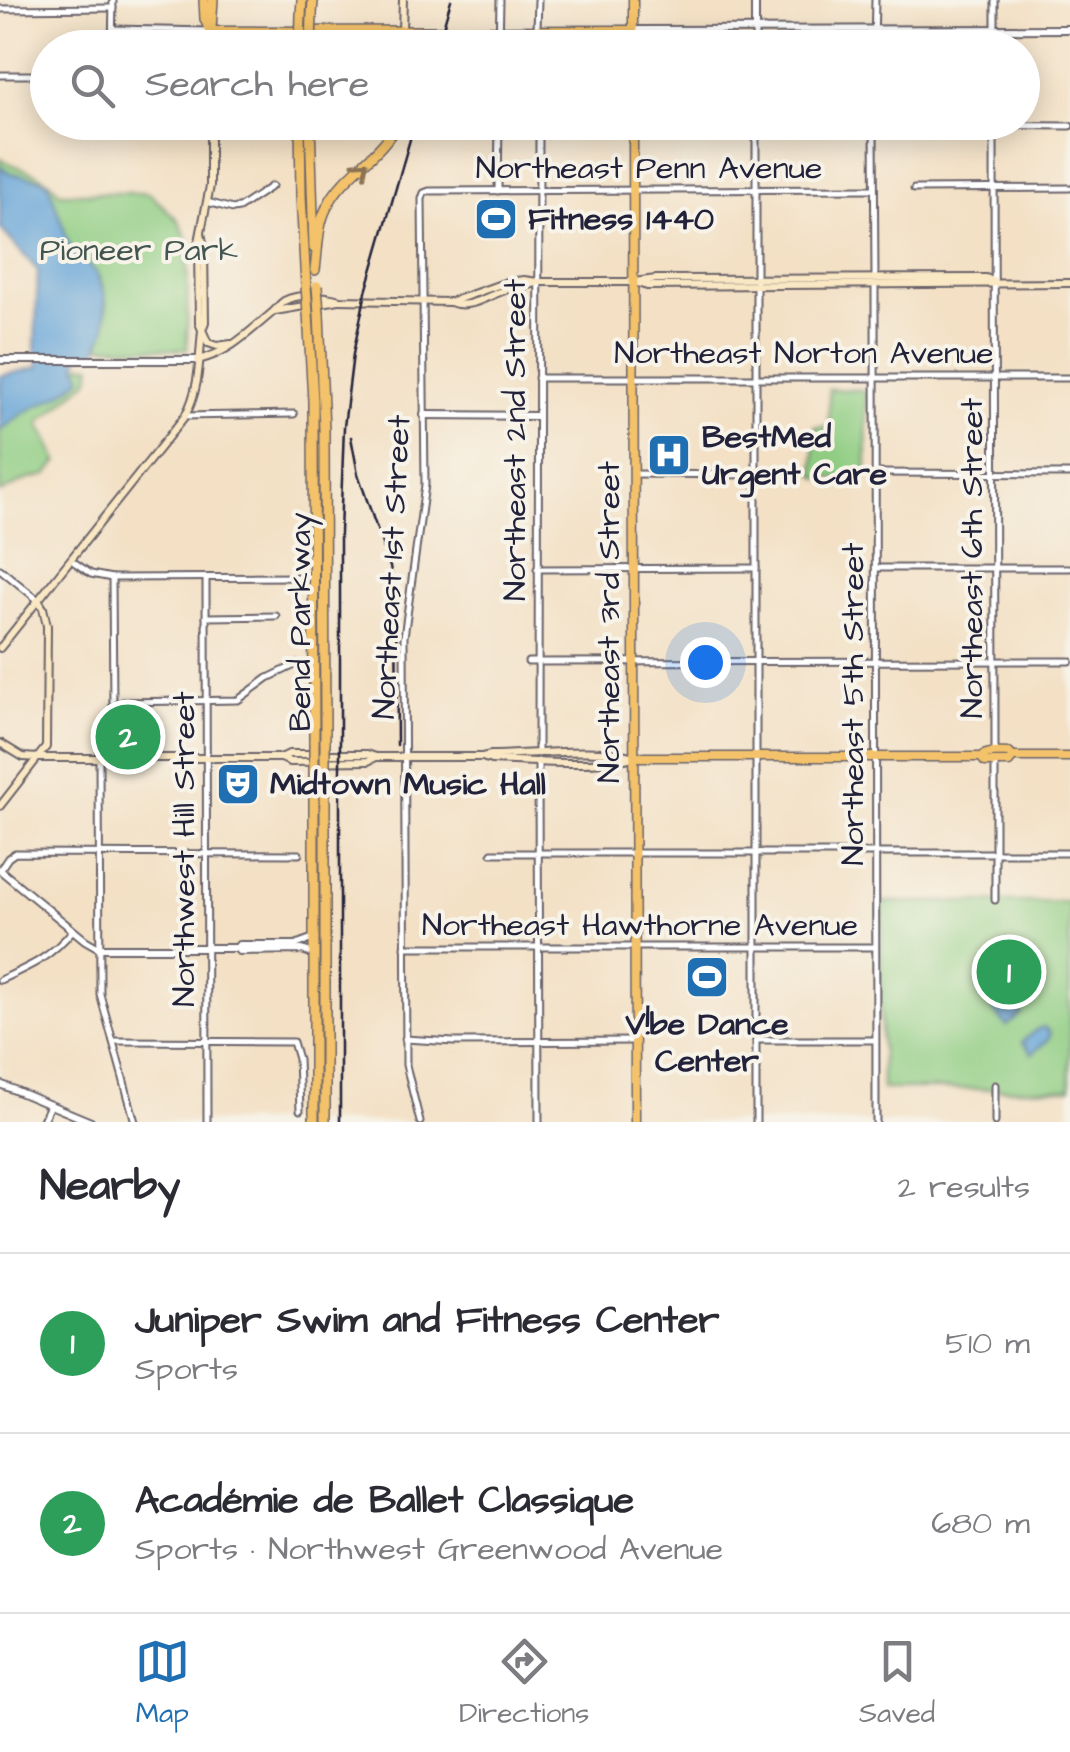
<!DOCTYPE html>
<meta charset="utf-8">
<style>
:root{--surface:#fff;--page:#f2f2f3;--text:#2b2b33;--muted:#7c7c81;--line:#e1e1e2;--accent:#1f6fb2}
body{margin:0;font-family:"Architects Daughter",sans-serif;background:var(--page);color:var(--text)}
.you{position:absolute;left:705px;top:662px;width:35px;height:35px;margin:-25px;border:8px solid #fff;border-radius:50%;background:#1a73e8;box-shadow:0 0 0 15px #1a73e833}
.badge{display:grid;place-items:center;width:65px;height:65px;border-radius:50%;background:var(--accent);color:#fff;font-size:32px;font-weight:700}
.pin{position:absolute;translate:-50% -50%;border:5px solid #fff;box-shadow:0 2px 10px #0006}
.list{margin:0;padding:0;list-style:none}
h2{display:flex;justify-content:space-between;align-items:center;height:130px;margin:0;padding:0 40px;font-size:42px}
h2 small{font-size:32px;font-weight:400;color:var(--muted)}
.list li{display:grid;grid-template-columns:65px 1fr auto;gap:30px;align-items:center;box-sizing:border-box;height:180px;padding:0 40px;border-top:2px solid var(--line)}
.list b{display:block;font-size:38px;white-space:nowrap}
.list p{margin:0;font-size:32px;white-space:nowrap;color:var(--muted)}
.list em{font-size:32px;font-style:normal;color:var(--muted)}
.icon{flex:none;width:55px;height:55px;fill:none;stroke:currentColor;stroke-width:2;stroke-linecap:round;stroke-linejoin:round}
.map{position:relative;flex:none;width:1070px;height:1122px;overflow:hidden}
.search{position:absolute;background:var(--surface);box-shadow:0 5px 25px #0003;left:30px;right:30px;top:30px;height:110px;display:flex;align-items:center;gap:25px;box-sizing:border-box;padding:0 35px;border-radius:55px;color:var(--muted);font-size:38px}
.sheet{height:490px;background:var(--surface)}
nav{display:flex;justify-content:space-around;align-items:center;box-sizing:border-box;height:140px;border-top:2px solid var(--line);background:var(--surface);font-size:28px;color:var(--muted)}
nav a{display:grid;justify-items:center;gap:5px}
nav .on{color:var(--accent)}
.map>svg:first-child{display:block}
</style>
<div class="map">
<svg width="1070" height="1122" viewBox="0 0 1070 1122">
<rect width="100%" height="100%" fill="#f7f3e8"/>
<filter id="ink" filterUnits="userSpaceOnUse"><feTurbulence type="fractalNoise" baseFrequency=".01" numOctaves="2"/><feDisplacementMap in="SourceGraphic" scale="20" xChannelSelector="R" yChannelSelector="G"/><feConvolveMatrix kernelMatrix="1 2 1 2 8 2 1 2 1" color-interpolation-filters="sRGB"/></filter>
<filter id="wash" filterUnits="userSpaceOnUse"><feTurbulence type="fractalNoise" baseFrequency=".0048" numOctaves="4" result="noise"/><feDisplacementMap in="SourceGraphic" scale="40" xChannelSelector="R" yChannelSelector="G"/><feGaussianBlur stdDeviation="2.25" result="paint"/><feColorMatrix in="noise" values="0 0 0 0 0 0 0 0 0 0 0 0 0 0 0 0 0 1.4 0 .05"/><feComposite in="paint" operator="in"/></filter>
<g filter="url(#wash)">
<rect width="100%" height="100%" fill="#f3e0c5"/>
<g fill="#90cd83" stroke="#59785f" stroke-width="2.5">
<path d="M 0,159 C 24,171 43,171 60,193 L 149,193 L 179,221 L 188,242 L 187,350 L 99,346 C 108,324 111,292 95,271 C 88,263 77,258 72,250 C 61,234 55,201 48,183 L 44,180 L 10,173 L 0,166 Z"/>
<polygon points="77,365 92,365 90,379 39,423 58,461 47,475 26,480 0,493 0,431 25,412 72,387 81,373"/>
<polygon points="829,389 861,390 866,394 867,474 862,478 818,478 814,474 815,427 829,427"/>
<polygon points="883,902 1070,902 1070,1089 882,1089 880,959"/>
</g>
<g fill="#64a3d7" stroke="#436289" stroke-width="2.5">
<polygon points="0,166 10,173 44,180 48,183 71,249 96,272 105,295 106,329 96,352 80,354 77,365 81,373 81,379 62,394 25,412 0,431 0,376 39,367 35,349 38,271 0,228"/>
<polygon points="993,981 1022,1014 1007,1026 979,994"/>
<polygon points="1044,1027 1050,1033 1049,1039 1032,1054 1022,1042 1037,1029"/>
</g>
</g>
<g filter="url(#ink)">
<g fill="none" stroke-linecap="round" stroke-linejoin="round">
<g stroke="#6b646b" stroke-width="9">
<g id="minor">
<polyline points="0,9 113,8"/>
<polyline points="113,29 210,31"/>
<polyline points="537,29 538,0"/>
<polyline points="755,31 755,48"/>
<polyline points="112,48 113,0"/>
<polyline points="499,48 500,0"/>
<polyline points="874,48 875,0"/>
<polyline points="995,48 995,0"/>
<polyline points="0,75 48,75"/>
<polyline points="756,122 756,754"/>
<polyline points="994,122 995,753"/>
<polyline points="874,125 875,279"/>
<polyline points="499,127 756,124 1070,126"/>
<polyline points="914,189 1070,188"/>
<polyline points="498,191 499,122"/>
<polyline points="207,202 233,209 239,208 272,186"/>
<polyline points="875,286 876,1122"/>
<polyline points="538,378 1070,378"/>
<polyline points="185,416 294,414"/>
<polyline points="876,473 1070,474"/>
<polyline points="634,474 756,475"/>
<polyline points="71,560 91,574 112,578 313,577"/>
<polyline points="876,568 1070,568"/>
<polyline points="0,569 38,600"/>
<polyline points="537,569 756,568"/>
<polyline points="112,578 113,706 101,733 99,758 100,994 135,1122"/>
<polyline points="206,578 207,1122"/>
<polyline points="206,617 276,616"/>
<polyline points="528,662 1070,661"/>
<polyline points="113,706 123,702 238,700 268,678 297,664"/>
<polyline points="538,754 539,126"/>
<polyline points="756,758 756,1122"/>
<polyline points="538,761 539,1122"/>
<polyline points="492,853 1070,853"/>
<polyline points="0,870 8,858 15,853 299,854"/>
<polyline points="995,900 995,762"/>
<polyline points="405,947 875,947"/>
<path d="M 0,980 C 31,966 51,957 73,930"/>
<polyline points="405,1039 454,1042 635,1041"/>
<polyline points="756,1040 875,1040"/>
<polyline points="113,1041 293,1042 298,1059 300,1110"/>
<polyline points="995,1085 995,1122"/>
<polyline points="42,1122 50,1105"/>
<polyline points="420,1122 406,1065 404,637 425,485 422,199 424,193 429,191 874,189"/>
</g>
</g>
<g stroke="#6b646b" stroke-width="10">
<g id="tertiary">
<polyline points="633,30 1070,29"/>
<polyline points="755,30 755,0"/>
<polyline points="0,360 198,360"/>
<polyline points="424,415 538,416"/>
<polyline points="0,870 85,940 99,948 237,948 239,951 302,950 314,954"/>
<polyline points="237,948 239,945 295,945 314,938"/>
<polyline points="0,1084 91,1122"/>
</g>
</g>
<g stroke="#6b646b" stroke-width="10">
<g id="secondary">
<polyline points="402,30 403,0"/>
<polyline points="210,31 210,48"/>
<polyline points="210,122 210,186 198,247 199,323 208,343 217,346 231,344"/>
<polyline points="637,283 647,286 1070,283"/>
<polyline points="450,302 507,282 524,280 538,282 634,282 656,279 986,278 995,282"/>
<polyline points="275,311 339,300"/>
<path d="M 198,360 C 229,353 249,332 273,312 C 277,309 279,304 284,301 C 300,293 324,295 340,300 L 450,302 C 469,310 487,296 505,290 C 515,287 527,286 537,283"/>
<path d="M 0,648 L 185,416 C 200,389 199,360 202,330 L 205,322 L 204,247 L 201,233"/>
<path d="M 0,743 L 23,757 L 39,758 L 281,758 L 290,762 L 368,761 L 376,757 L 482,757 L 491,755 C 535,755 594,746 635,757"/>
<polyline points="283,757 289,754 367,754 376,757"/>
<path d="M 482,757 L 491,760 C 530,761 599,768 633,757"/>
<polyline points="0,806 46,747 47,626 43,608 38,600"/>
</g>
</g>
<g stroke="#6b646b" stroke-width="11">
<g id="primary">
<polyline points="633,0 633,48"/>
<polyline points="210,31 633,30"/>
<polyline points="633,122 635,1122"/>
<path d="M 635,757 L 981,757 C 988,751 999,753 1009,753 L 1013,757 L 1070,757"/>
<polyline points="981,757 985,762 1009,762 1013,757"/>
</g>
</g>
<g stroke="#6b646b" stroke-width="12">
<g id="trunk">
<polyline points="204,0 205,19 210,31"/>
<polyline points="301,15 302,0"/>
<polyline points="312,15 313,0"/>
<polyline points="211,29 213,0"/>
<polyline points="402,30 407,48"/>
<polyline points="300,122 301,196 306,286"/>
<polyline points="310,122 314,248"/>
<polyline points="336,122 357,129 378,122"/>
<path d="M 315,270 C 318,249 317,226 327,207 C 343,173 381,157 398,122"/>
<polyline points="308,313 313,401 314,742"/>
<polyline points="319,313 324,429 325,742"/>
<polyline points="314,770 314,1122"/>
<polyline points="325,770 325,1122"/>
</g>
</g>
<use href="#minor" stroke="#fff" stroke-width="5"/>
<use href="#tertiary" stroke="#fff" stroke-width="6"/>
<use href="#secondary" stroke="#fae7c3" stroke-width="6"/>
<use href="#primary" stroke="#f3c26a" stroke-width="8"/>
<use href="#trunk" stroke="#f3c26a" stroke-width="9"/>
<g stroke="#22223b" stroke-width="2.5">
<polyline points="437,48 451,0"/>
<polyline points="351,437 358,474 390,567 396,592 397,745"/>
<polyline points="340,1122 340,533 344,427 353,354 366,292 415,122"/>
</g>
<g stroke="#6b646b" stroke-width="12" stroke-linecap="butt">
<g id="trunk-bridge">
<polyline points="300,47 301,15"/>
<polyline points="311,47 312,15"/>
<polyline points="306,286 308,313"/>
<polyline points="317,286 319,313"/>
<polyline points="314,742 314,770"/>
<polyline points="325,742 325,770"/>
</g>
</g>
<use href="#trunk-bridge" stroke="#f3c26a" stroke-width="9"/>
</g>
<defs><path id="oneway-chevron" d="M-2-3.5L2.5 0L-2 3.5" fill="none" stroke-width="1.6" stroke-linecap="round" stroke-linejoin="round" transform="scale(2.5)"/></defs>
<use stroke="#8a7252" href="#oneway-chevron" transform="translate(362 167) rotate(-42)"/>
</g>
<defs>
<g id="stadium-square" transform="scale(2.25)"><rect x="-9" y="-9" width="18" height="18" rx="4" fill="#1f6fb2" stroke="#f7f3e8"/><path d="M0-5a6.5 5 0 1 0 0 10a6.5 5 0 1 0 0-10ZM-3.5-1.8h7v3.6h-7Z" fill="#fff"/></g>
<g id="hospital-square" transform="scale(2.25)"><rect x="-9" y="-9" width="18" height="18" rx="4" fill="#1f6fb2" stroke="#f7f3e8"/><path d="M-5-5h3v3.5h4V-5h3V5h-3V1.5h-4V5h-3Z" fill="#fff"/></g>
<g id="theatre-square" transform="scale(2.25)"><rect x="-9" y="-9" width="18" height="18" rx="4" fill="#1f6fb2" stroke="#f7f3e8"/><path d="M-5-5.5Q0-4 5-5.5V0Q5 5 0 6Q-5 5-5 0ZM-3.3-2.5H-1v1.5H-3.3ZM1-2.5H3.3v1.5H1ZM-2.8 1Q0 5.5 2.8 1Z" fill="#fff"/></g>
</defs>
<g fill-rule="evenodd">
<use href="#stadium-square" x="496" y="219"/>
<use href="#hospital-square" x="669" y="455"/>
<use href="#theatre-square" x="238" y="784"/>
<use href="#stadium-square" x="707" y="977"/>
</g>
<g text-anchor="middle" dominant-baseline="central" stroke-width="8" stroke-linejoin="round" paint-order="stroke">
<g font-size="32" fill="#22223b" stroke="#f7f3e8">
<text x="649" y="168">Northeast Penn Avenue</text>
<text x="804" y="353">Northeast Norton Avenue</text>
<text transform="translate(515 440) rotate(-90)">Northeast 2nd Street</text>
<text transform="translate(972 558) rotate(-90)">Northeast 6th Street</text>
<text transform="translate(392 567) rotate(-87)">Northeast 1st Street</text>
<text transform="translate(300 622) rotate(-90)">Bend Parkway</text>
<text transform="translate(609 622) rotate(-90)">Northeast 3rd Street</text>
<text transform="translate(853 704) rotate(-90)">Northeast 5th Street</text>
<text transform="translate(184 849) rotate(-90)">Northwest Hill Street</text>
<text x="640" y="925">Northeast Hawthorne Avenue</text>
</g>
<g font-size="32" font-weight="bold" fill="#22223b" stroke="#f7f3e8" text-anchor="start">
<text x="528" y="219">Fitness 1440</text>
<text x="702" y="437">BestMed<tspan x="702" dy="37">Urgent Care</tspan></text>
<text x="270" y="784">Midtown Music Hall</text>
<text x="707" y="1024" text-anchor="middle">V!be Dance<tspan x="707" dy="37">Center</tspan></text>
</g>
<g font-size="32" fill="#435551" stroke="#f7f3e8">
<text x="139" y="250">Pioneer Park</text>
</g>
</g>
</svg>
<div class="you"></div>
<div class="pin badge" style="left:1009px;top:972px;background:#2e9e5b">1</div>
<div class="pin badge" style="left:128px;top:737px;background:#2e9e5b">2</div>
<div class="search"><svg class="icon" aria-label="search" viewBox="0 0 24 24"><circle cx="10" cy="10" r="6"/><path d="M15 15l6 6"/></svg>Search here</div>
</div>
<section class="sheet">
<h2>Nearby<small>2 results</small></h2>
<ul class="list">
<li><span class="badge" style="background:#2e9e5b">1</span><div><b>Juniper Swim and Fitness Center</b><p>Sports</p></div><em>510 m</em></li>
<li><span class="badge" style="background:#2e9e5b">2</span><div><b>Académie de Ballet Classique</b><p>Sports · Northwest Greenwood Avenue</p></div><em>680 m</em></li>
</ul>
</section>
<nav>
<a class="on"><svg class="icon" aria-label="map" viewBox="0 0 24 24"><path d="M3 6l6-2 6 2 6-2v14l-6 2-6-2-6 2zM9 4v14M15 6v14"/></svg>Map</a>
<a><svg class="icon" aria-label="directions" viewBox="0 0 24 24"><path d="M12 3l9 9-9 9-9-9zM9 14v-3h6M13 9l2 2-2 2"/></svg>Directions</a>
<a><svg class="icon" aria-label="saved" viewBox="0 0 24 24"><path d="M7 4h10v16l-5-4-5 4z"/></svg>Saved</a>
</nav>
